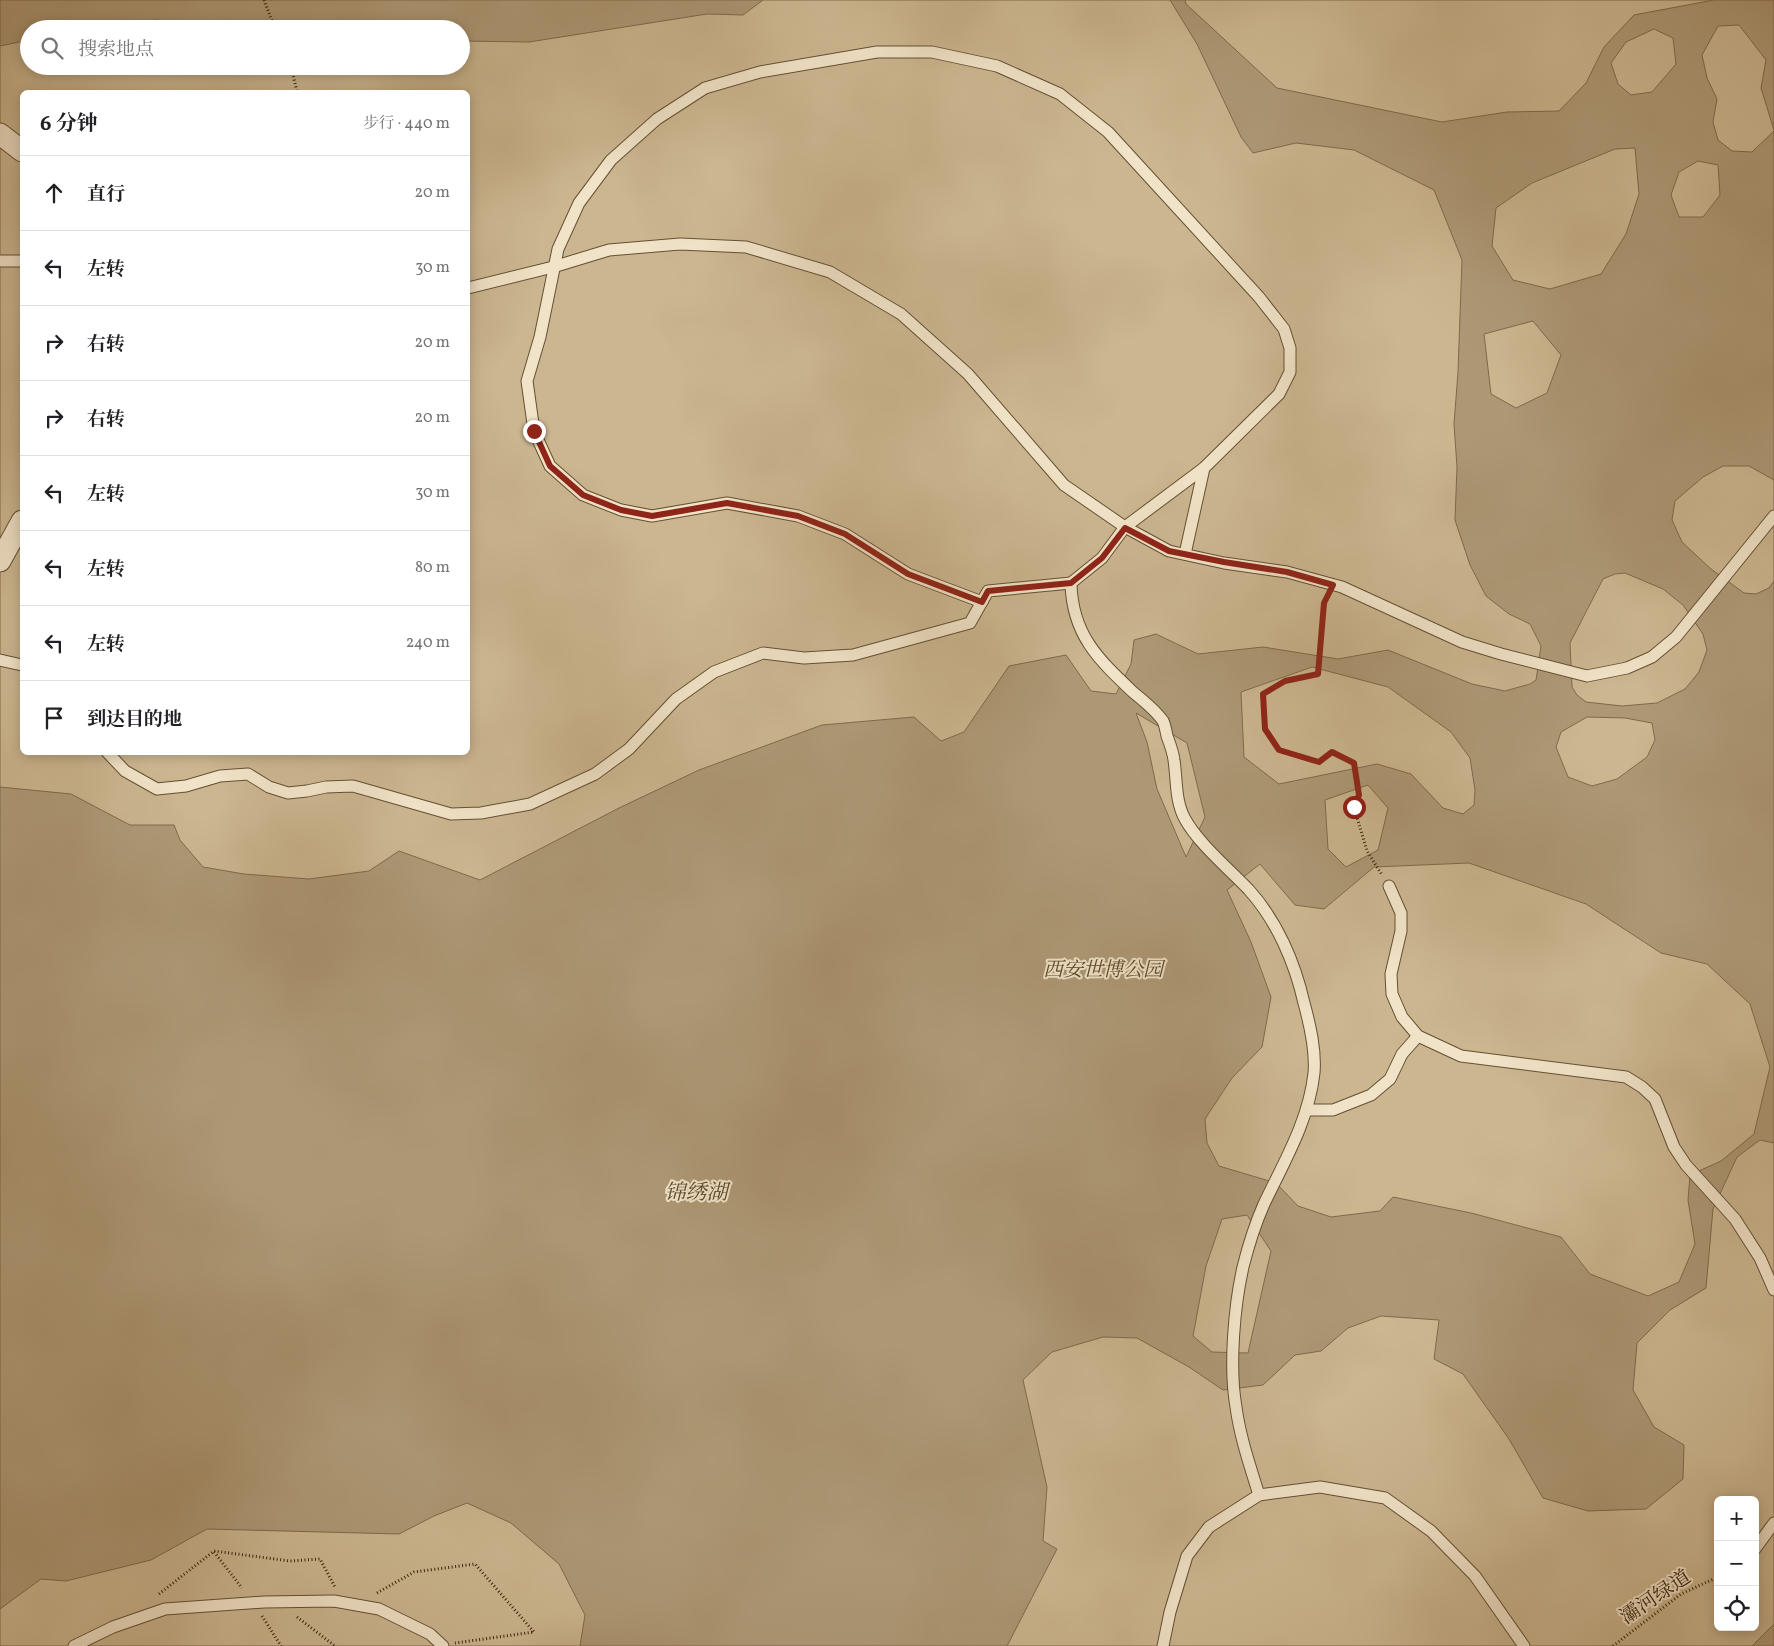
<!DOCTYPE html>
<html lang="zh">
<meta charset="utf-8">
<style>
:root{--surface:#fff;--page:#f2f2f2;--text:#202124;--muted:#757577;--line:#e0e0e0}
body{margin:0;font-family:Vollkorn,"Noto Serif SC",serif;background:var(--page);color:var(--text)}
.controls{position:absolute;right:15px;bottom:15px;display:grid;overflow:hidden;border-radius:8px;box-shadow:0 2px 12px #0003}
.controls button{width:45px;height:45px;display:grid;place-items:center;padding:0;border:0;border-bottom:1px solid var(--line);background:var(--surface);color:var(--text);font:25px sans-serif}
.stop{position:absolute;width:15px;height:15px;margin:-11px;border:4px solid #8f2418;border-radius:50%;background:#fff}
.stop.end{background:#8f2418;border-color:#fff;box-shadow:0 1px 5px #0008}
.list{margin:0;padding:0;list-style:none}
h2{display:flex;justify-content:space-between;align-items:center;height:65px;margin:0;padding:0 20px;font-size:21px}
h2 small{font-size:16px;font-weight:400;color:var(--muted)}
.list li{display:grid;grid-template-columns:32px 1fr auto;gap:15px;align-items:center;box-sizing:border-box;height:75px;padding:0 20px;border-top:1px solid var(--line)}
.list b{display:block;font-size:19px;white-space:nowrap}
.list em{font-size:16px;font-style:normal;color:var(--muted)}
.icon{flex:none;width:28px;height:28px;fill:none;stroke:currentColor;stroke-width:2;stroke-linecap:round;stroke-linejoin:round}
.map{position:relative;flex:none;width:1774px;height:1646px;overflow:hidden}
.search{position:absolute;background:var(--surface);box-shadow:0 2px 12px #0003;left:20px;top:20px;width:450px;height:55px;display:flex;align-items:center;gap:12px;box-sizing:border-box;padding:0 18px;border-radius:28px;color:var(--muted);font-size:19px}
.panel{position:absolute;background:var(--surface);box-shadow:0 2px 12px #0003;left:20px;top:90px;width:450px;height:665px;border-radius:8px}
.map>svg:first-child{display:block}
</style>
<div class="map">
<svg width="1774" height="1646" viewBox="0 0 1774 1646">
<rect width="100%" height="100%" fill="#e9d4ab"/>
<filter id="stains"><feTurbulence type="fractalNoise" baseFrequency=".004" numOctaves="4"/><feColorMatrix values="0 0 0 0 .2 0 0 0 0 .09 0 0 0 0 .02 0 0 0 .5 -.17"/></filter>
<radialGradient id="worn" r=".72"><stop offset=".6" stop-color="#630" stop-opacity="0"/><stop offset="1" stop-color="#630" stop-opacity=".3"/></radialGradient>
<path fill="#cbb690" stroke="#826d4e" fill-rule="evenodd" d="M 0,0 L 1774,0 L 1774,1646 L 0,1646 ZM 29,29 L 461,29 L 461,66 L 29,66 ZM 22,92 L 468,92 L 468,752 L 22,752 ZM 1718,1500 L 1755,1500 L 1755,1627 L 1718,1627 Z"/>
<g fill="#ad9875" stroke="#7e6a4b" fill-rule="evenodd">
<polygon points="0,0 763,0 743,15 707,14 529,42 461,41 461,29 185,29 158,20 116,22 84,29 29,29 29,40 0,46"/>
<path d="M 1170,0 L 1185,0 L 1186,4 L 1277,88 L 1442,122 L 1507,112 L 1559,111 L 1586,83 L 1604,47 L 1634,15 L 1714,0 L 1774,0 L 1774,130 L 1761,88 L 1766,60 L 1739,25 L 1718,26 L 1702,55 L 1707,78 L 1717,99 L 1713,122 L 1718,140 L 1732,151 L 1752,152 L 1774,131 L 1774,480 L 1749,466 L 1723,466 L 1703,477 L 1675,501 L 1672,520 L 1682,542 L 1711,569 L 1744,593 L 1756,594 L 1769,588 L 1774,581 L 1774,1143 L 1760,1140 L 1737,1157 L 1713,1209 L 1706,1288 L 1670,1310 L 1637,1343 L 1633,1390 L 1654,1427 L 1684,1445 L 1683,1479 L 1646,1509 L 1588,1511 L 1543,1498 L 1509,1439 L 1463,1374 L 1434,1359 L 1439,1320 L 1381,1316 L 1348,1328 L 1321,1351 L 1295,1355 L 1263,1385 L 1223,1390 L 1189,1367 L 1137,1338 L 1103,1337 L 1052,1352 L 1023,1380 L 1047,1487 L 1043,1541 L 1057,1549 L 1007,1646 L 580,1646 L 585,1615 L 559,1564 L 511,1523 L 467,1503 L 434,1516 L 399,1534 L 207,1529 L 151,1560 L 66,1581 L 41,1579 L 0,1609 L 0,787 L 71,794 L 130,825 L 174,825 L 180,840 L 203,867 L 244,874 L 309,879 L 369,871 L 399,851 L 480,880 L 619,808 L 699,770 L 822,725 L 914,717 L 941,741 L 964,732 L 1009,666 L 1066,655 L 1091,691 L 1116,694 L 1131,664 L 1134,640 L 1156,634 L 1198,654 L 1263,647 L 1338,659 L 1388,650 L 1472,684 L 1505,691 L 1530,684 L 1536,680 L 1541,646 L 1530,624 L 1509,614 L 1486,596 L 1470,565 L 1455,520 L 1457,467 L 1454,424 L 1458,372 L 1462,260 L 1434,190 L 1354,150 L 1296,143 L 1253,153 L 1241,137 L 1197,44 ZM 1654,29 L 1673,38 L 1676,64 L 1652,92 L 1631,95 L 1618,84 L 1611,63 L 1626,42 ZM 1635,148 L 1639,194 L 1626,234 L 1601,274 L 1550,289 L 1513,280 L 1492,246 L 1496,208 L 1532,183 L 1615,149 ZM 1698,161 L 1718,165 L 1720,195 L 1703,217 L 1679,217 L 1671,195 L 1679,172 ZM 1533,321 L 1561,355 L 1547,393 L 1516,408 L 1491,394 L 1484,334 ZM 1625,573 L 1663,589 L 1683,605 L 1703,634 L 1707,650 L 1699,672 L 1685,689 L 1657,703 L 1622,706 L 1586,702 L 1577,695 L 1572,687 L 1570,643 L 1603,579 L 1615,574 ZM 1312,667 L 1388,687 L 1451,732 L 1470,758 L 1475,790 L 1474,805 L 1463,814 L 1443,808 L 1411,774 L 1377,764 L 1279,784 L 1244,757 L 1241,692 ZM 1136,713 L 1187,743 L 1205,817 L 1186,857 L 1157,789 L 1147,742 ZM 1587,717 L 1625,718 L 1652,723 L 1655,740 L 1647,757 L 1617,779 L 1592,786 L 1568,777 L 1556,747 L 1561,732 ZM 1368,785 L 1388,808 L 1378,850 L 1346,867 L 1328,849 L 1325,800 ZM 1469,863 L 1586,904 L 1661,953 L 1707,964 L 1750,1004 L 1770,1067 L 1754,1134 L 1721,1161 L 1690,1175 L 1688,1200 L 1695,1244 L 1679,1282 L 1648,1296 L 1590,1274 L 1561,1237 L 1471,1213 L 1393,1197 L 1380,1211 L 1331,1217 L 1298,1206 L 1276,1183 L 1219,1166 L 1207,1143 L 1205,1119 L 1232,1078 L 1262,1047 L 1271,997 L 1251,942 L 1227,890 L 1260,864 L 1295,905 L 1324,909 L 1374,867 ZM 1247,1215 L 1271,1251 L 1248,1353 L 1212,1352 L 1193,1336 L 1206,1266 L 1222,1219 Z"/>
<polygon points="1774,1624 1774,1646 1752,1646"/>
</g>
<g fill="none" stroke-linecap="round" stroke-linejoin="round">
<g stroke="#645034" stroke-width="13">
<g id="lane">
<polyline points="0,261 22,261"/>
<polyline points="468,288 553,267 609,250 680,244 746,247 830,272 901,314 968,374 1064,485 1125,527 1169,551 1224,563 1287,572 1342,587 1462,642 1501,654 1587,676 1627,668 1652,657 1676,637 1774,516"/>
<polyline points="1185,554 1204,468"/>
<path d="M 982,602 L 908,574 L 845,534 L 798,516 L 727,503 L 652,516 L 621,510 L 583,495 L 550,466 L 534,431 L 527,381 L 540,337 L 558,249 L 579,203 L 611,160 L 657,119 L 705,88 L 760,72 L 877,52 L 932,52 L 997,66 L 1060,94 L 1108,132 L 1259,297 L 1284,329 L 1290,348 L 1290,372 L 1279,394 L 1204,468 L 1125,527 L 1102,558 L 1071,583 C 1072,635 1099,660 1134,693 C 1144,701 1156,711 1163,721 C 1165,725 1166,731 1167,736 C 1170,744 1173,752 1174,760 C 1177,780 1175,801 1185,819 C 1198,843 1230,870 1249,890 C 1277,921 1295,963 1304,1003 C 1310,1025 1316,1050 1314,1073 C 1309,1120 1284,1162 1264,1204 C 1256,1222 1248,1247 1243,1267 C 1234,1307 1229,1367 1236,1407 C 1240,1437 1250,1466 1259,1495"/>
<polyline points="0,660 22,665"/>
<polyline points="107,752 125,771 157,789 186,786 220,776 248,774 269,787 288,793 307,791 326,787 353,786 451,814 481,813 530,804 595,774 629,749 676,699 714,672 763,653 804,658 853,655 970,623 988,591 1071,583"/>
<polyline points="1389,886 1401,913 1401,931 1391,974 1392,994 1402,1017 1418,1036 1461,1056 1626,1077 1642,1087 1655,1099 1674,1147 1686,1165 1735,1219 1760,1258 1774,1290"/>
<polyline points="1307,1110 1333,1110 1371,1095 1390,1079 1402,1054 1418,1036"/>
<polyline points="1755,1549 1774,1523"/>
<polyline points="74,1646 113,1627 165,1609 264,1602 334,1601 379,1609 430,1634 443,1646"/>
<polyline points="1163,1646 1170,1612 1187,1556 1209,1527 1259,1495 1320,1487 1385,1498 1431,1531 1475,1576 1524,1646"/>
</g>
</g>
<g stroke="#645034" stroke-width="23">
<g id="street">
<polyline points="0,134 22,151"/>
<polyline points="0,561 22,521"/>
</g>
</g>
<g stroke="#38240c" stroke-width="3" stroke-dasharray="1 2.5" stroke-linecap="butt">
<polyline points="264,0 275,29"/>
<polyline points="291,66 297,92"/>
<polyline points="1328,596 1325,603 1318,675 1285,681 1263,694 1265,729 1279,750 1319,762 1332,752 1354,763 1359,795 1354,807 1367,851 1382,875"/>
<polyline points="214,1552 242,1588"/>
<polyline points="377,1593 414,1572 475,1564 534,1632 455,1643"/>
<polyline points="159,1594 214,1551 290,1561 320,1559 335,1587"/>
<polyline points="262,1616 281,1646"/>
<polyline points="297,1617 335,1646"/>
<polyline points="1613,1646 1681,1594 1718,1577"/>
</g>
<use href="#lane" stroke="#f1e3c8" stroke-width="11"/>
<use href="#street" stroke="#f1e3c8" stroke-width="21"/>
</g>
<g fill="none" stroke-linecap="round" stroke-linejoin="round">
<polyline stroke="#8f2418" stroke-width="6" points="534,431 550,466 583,495 621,510 652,516 727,503 798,516 845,534 908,574 982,602 988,591 1071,583 1102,558 1125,528 1169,551 1224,562 1287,572 1333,585 1324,603 1318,674 1285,681 1263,694 1265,729 1279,750 1319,762 1332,752 1354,763 1359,795 1354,807"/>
</g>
<g text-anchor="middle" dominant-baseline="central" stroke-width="4" stroke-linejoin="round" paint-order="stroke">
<g font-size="20" font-style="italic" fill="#5d482d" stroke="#f1e3c8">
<text x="1103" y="971">西安世博公园</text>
</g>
<g font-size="20" fill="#38240c" stroke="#f1e3c8">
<text transform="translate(1656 1598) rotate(-34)">灞河绿道</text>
</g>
<g font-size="21" font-style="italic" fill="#5b472c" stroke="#f1e3c8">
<text x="696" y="1193">锦绣湖</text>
</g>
</g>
<rect width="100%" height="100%" filter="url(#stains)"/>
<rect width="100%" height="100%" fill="url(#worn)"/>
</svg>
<div class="controls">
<button>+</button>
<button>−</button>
<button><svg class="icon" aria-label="locate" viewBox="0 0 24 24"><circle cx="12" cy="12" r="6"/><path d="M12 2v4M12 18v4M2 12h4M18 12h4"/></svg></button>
</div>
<div class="stop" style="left:1354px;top:807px"></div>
<div class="stop end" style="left:534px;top:431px"></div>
<div class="search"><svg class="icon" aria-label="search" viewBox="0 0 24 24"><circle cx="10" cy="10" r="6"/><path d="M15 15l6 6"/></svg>搜索地点</div>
<section class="panel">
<h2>6 分钟<small>步行 · 440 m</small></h2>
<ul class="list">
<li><svg class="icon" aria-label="ahead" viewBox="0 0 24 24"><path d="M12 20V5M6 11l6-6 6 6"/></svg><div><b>直行</b></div><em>20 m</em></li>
<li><svg class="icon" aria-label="left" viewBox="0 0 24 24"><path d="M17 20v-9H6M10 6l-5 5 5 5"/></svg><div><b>左转</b></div><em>30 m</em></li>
<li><svg class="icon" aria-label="right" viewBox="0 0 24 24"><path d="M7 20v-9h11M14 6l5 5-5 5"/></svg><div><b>右转</b></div><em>20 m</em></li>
<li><svg class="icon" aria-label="right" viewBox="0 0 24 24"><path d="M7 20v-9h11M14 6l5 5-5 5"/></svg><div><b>右转</b></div><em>20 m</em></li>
<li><svg class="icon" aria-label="left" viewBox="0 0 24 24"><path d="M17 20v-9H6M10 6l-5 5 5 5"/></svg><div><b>左转</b></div><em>30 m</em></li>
<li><svg class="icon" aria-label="left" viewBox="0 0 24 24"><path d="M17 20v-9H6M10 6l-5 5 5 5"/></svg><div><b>左转</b></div><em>80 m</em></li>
<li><svg class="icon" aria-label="left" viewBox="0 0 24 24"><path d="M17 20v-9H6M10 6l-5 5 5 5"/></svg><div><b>左转</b></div><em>240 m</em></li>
<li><svg class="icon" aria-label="arrive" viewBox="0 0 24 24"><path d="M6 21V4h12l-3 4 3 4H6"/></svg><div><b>到达目的地</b></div></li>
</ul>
</section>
</div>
